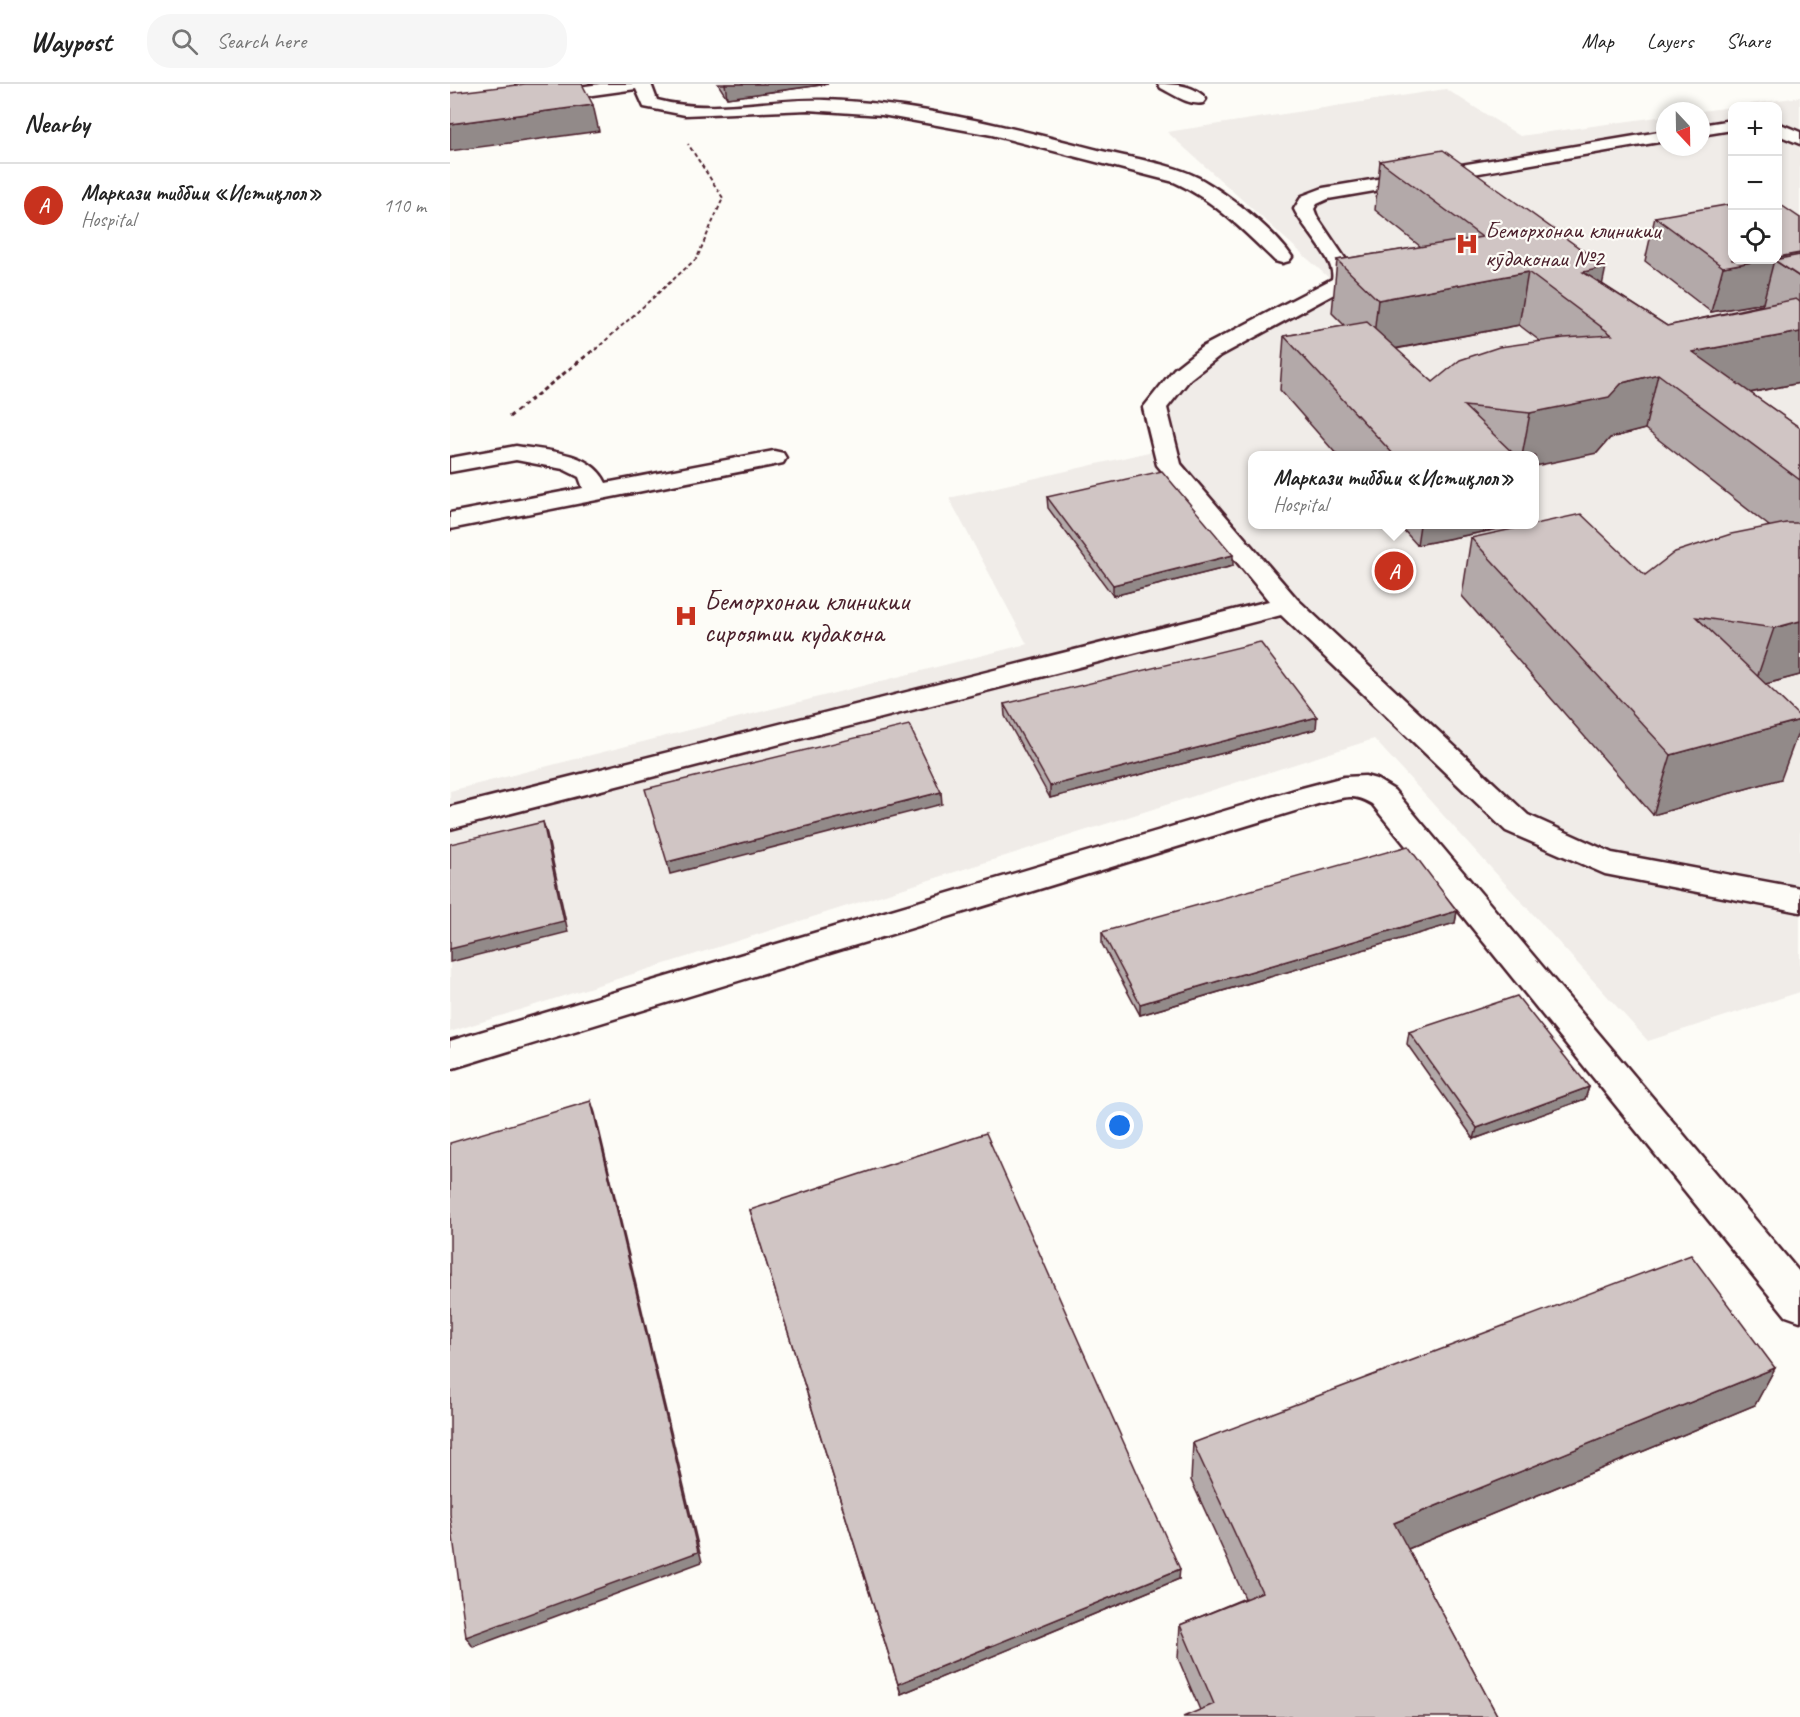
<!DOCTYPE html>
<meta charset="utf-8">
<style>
:root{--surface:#fff;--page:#f6f6f6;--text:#222;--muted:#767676;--line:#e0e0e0;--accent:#c8321e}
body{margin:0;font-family:Caveat,sans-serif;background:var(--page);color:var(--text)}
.controls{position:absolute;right:18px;top:18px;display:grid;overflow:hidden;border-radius:12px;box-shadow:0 3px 9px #0003}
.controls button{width:54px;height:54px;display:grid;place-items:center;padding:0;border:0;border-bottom:2px solid var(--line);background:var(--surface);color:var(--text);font:30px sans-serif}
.compass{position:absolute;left:1206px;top:18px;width:54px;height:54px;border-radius:50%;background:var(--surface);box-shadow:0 3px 9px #0003;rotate:158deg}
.you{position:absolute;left:670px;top:1042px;width:21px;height:21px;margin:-15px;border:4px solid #fff;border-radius:50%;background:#1a73e8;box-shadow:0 0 0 9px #1a73e833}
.badge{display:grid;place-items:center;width:39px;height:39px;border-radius:50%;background:var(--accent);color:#fff;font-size:20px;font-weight:700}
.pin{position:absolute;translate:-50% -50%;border:3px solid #fff;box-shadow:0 2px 6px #0006}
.popup{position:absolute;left:798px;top:367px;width:291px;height:78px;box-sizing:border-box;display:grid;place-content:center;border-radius:12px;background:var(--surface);filter:drop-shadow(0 2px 4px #0005);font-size:20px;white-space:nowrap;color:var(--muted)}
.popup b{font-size:22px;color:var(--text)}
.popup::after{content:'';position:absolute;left:50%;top:100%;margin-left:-12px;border:12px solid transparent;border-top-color:var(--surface)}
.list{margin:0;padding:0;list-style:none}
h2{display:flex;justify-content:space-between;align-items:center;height:78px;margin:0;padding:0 24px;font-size:26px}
h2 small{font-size:20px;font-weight:400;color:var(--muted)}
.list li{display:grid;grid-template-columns:39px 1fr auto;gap:18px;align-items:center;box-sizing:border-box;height:84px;padding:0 24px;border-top:2px solid var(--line)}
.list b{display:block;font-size:22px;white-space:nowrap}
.list p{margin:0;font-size:20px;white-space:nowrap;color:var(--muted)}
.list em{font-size:20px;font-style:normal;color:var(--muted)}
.icon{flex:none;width:33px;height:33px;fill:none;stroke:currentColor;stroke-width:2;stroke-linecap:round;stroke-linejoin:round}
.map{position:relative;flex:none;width:1350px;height:1633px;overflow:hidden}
header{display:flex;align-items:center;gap:36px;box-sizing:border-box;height:84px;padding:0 30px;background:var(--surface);border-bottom:2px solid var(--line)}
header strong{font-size:28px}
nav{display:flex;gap:33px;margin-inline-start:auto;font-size:21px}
.search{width:420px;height:54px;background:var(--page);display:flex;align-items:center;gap:15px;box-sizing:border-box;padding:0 21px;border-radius:24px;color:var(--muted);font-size:22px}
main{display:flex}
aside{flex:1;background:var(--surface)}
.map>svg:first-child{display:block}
</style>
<header>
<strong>Waypost</strong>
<div class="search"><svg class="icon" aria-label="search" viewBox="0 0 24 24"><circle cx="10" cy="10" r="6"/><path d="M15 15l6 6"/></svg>Search here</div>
<nav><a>Map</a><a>Layers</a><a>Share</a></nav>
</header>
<main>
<aside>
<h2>Nearby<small></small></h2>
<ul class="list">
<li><span class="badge">A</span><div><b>Маркази тиббии «Истиқлол»</b><p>Hospital</p></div><em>110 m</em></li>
</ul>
</aside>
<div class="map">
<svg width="1350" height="1633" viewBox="0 0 1350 1633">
<rect width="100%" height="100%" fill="#fdfcf7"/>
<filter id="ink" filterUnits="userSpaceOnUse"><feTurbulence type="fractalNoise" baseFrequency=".0167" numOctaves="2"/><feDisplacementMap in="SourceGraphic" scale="12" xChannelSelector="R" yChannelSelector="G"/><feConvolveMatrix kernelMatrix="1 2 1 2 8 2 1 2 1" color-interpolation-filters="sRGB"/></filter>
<g filter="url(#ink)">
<path fill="#f0ece8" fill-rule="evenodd" d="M 996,5 L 1070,52 L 1215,32 L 1215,63 L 1251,63 L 1251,27 L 1282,23 L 1282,176 L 1328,176 L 1328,22 L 1285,22 L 1350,13 L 1350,908 L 1198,957 L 924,655 L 0,948 L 0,707 L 577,560 L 499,414 L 716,364 L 700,320 L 734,278 L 879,194 L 717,48 ZM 803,372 L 1085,372 L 1085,440 L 803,440 Z"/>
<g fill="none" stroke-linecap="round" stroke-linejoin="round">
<g stroke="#4a1f2b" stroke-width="5">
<g id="minor">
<path d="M 150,0 L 201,0 L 207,16 C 261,31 320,14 375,16 C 470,19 561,44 652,67 C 684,75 719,79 749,94 C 778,110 824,146 842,173 L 839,177 L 832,179 L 825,177 C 794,147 764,116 724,98 L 542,51 L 432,31 L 358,26 L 235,31 L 194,23 L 186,5 L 92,18 L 86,17 L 83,13 L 86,9 L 92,8 Z"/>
<path d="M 708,0 C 725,0 745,1 756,15 L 753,19 C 739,22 723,10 711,4 Z"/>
<polygon points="1282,36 1282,46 1251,51 1251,41"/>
<polygon points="1328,39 1350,48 1350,60 1328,51"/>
<path d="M 1215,47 L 1215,57 L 878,115 L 867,120 L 864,125 L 867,133 L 903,186 L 904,193 L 897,203 L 768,273 L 740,295 L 717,324 L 731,380 L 847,515 L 1078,731 L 1162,769 L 1350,804 L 1350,828 L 1155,790 L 1056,747 L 831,531 L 0,745 L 0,723 L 819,517 L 707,381 L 693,324 L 724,285 L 752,263 L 882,195 C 887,177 852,143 844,125 L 852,112 L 873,104 Z"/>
<path d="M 66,362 C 97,367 141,367 156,399 L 324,367 L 333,369 L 336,374 L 333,379 L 324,381 L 0,445 L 0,429 L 133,404 L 129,393 L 113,385 L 66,376 L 0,388 L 0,374 Z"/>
<path d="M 915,692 L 926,695 L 944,706 L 1350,1189 L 1350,1237 L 1336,1232 L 922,720 C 902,708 892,714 871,719 L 0,985 L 0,957 L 852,704 L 894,693 Z"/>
</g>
</g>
<polyline stroke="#4a1f2b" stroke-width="2" stroke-dasharray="4 3" stroke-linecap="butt" points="145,266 247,174 273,114 238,60"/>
<polyline stroke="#4a1f2b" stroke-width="3" stroke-dasharray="4.5 4" stroke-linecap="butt" points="59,333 146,264"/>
<use href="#minor" fill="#fdfcf7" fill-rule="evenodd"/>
</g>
<g fill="#b3a9a9" stroke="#4a1f2b" stroke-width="1.5" fill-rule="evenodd">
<polygon points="268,0 378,0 277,14"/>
<path d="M 930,77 L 1152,200 L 1217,242 L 1312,221 L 1313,219 L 1261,228 L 1195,177 L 1205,133 L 1350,134 L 1350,299 L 1300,309 L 1350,344 L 1350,591 L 1316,600 L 1331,695 L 1203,731 L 1012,512 L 1021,454 L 1195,491 L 1319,442 L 1195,345 L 1160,354 L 1147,369 L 1085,372 L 888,372 L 830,306 L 834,252 L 895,242 L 882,229 L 887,176 L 971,163 L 925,126 ZM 1069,241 L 1090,257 L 983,298 L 946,265 Z"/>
<polygon points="597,413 783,482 663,512 598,424"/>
<polygon points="949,441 1068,441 967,461"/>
<polygon points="554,620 866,645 600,714 555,632"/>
<polygon points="1007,827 1005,839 690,931 652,860 652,848"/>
<polygon points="959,948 1139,1003 1135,1015 1024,1055 957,960"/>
<polygon points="300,1126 729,1495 451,1610"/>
<polygon points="1325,1284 1305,1321 958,1465 1048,1633 750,1626 728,1574 730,1541 795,1514 741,1396 743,1359"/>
</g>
<g fill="#928a89" stroke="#4a1f2b" stroke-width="1.5">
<polygon points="275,0 378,0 277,14"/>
<polygon points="143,21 149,47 0,67 0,40"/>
<polygon points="1350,169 1350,193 1324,176 1313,219 1261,228 1273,183 1313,176 1328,176 1328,173"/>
<polygon points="1156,183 1145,235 1133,188"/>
<polygon points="1078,188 1069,241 922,269 928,216"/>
<polygon points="1350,248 1350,299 1247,319 1243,268"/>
<polygon points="1208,290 1195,345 1160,354 1147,369 1085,382 1085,372 1072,372 1080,329 1172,299"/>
<polygon points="970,441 1068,441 967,461"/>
<polygon points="783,471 783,482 663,512 663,501"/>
<polygon points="1350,537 1350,591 1304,603 1324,544"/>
<polygon points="867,633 866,645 600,714 600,702"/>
<polygon points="1350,636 1350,643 1331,695 1203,731 1221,671"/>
<polygon points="491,708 492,720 220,790 217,778"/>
<polygon points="93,738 97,750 118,848 0,878 0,865"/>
<polygon points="1007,827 1005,839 690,931 690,920"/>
<polygon points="1139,1003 1135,1015 1024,1055 1027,1044"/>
<polygon points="141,1017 145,1029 252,1478 23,1563 16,1553"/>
<polygon points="1325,1284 1305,1321 936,1474 944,1439"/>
<polygon points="730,1485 729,1495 451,1610 448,1600"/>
</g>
<g fill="#d0c5c4" stroke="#4a1f2b" stroke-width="1.5">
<polygon points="75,0 132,0 143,21 0,40 0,9"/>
<polygon points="993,66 1156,183 1133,188 1217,242 1346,215 1350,218 1350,248 1243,268 1350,344 1350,396 1208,290 1172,299 1159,313 1080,329 1014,322 1066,372 945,372 834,252 917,238 983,298 1010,276 1049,263 1114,254 1162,251 1078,188 928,216 887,176 1032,153 930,77"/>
<polygon points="1328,119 1350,134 1350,169 1328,173"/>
<polygon points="1282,120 1282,176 1313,176 1273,183 1205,133"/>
<polygon points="1350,171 1350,193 1324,176"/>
<polygon points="712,387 783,471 663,501 597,413"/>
<polygon points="1131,430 1195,491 1225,468 1281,450 1336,439 1350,439 1350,537 1324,544 1246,533 1350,633 1350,636 1221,671 1021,454"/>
<polygon points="810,558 867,633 600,702 554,620"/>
<polygon points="459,641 491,708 217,778 195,705"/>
<polygon points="93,738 114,837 0,865 0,760"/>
<polygon points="958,762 1007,827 690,920 652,848"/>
<polygon points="1067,912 1139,1003 1027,1044 959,948"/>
<polygon points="141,1017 248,1468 16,1553 0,1430 0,1059"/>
<polygon points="536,1049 730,1485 448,1600 300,1126"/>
<polygon points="1241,1171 1325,1284 944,1439 1048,1633 733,1633 764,1620 730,1541 812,1508 743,1359"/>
</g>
</g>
<defs>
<g id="hospital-bare" transform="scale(1.8)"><path d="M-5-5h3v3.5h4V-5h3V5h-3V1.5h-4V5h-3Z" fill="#c8321e" stroke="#fdfcf7" stroke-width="2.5" paint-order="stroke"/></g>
</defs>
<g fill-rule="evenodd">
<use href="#hospital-bare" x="1017" y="160"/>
<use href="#hospital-bare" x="236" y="532"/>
</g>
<g text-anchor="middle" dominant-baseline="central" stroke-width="4.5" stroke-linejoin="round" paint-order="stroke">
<g font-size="24" fill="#4a1f2b" stroke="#fdfcf7" text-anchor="start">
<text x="1035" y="146">Беморхонаи клиникии<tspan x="1035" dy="28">кӯдаконаи №2</tspan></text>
</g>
<g font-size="28" fill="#4a1f2b" stroke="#fdfcf7" text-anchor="start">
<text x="254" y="516">Беморхонаи клиникии<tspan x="254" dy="32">сироятии кудакона</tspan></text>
</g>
</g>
</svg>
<div class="controls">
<button>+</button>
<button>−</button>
<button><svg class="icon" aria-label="locate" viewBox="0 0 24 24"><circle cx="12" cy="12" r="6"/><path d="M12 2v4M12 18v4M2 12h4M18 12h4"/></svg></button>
</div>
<svg class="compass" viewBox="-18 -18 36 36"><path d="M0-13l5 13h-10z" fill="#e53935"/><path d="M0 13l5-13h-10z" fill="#767676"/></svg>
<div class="you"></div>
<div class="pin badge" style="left:944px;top:487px">A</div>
<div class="popup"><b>Маркази тиббии «Истиқлол»</b>Hospital</div>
</div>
</main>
